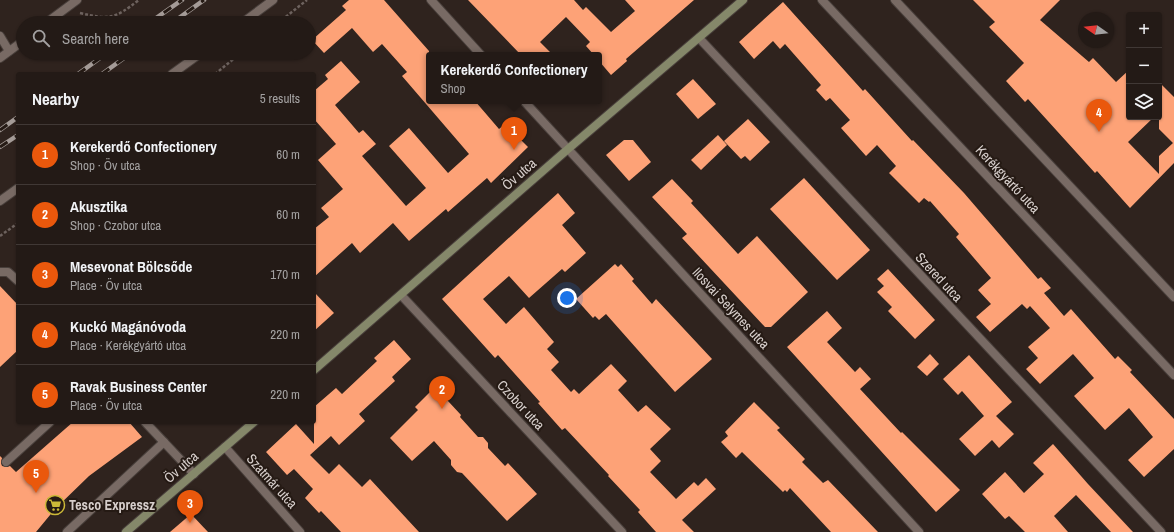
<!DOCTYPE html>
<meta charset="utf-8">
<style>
:root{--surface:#231a16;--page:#2f2723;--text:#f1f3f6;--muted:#a3a1a1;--line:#403835;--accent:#ea580c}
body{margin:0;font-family:"Archivo Narrow",sans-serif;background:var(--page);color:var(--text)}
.controls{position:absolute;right:12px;top:12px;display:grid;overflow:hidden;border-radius:4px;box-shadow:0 1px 3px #0004}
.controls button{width:36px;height:36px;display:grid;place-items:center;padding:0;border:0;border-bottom:1px solid var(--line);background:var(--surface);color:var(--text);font:20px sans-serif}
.compass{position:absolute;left:1078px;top:12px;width:36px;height:36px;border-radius:50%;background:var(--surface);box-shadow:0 1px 3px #0004;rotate:284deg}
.you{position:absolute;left:567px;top:298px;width:14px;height:14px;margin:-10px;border:3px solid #fff;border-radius:50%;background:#1a73e8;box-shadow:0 0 0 6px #1a73e833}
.badge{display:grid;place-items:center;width:26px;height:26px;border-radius:50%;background:var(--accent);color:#fff;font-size:13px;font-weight:700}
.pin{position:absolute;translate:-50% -33px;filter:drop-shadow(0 1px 2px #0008)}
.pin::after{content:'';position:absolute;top:21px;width:14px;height:12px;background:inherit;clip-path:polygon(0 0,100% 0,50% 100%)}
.popup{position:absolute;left:426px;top:52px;width:176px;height:52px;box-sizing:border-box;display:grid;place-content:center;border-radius:4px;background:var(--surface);filter:drop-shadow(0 1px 3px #0005);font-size:13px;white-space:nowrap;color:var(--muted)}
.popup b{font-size:15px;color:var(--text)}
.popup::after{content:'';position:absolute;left:50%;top:100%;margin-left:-8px;border:8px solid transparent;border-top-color:var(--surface)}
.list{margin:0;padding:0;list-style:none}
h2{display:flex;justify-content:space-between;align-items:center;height:52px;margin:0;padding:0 16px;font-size:17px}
h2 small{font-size:13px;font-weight:400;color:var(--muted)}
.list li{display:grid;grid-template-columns:26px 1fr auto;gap:12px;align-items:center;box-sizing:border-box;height:60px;padding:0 16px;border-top:1px solid var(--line)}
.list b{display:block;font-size:15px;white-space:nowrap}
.list p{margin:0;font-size:13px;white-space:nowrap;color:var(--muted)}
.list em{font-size:13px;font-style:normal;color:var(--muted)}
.icon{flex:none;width:22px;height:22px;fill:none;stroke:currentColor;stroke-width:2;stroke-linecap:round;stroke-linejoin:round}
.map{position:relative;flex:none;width:1174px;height:532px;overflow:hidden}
.search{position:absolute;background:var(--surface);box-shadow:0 1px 3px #0004;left:16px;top:16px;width:300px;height:44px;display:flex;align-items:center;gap:10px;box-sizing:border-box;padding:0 14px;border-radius:22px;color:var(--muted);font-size:15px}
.panel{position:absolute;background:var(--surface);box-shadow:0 1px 3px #0004;left:16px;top:72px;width:300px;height:352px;border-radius:4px}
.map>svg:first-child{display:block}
</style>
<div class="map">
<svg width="1174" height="532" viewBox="0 0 1174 532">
<rect width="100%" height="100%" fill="#2f231e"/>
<g fill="#fda277">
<polygon points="349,0 384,0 429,51 429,101 475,101 499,129 505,124 528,147 491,183 487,178 448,212 446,209 409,241 393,223 360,253 352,243 314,277 314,229 329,217 321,208 343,189 318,160 336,144 314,119 314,91 328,79 325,75 341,61 360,82 335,105 359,133 363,130 376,144 362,156 406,206 426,188 389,146 409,128 448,173 469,154 402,76 407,72 382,44 373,52 352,28 324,53 312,40 346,10 342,6"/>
<polygon points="468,0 574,0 583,10 586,7 611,32 635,11 625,0 694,0 626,59 627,61 611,75 599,61 599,55 594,55 586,46 590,42 566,17 540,42 553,55 521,55"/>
<polygon points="973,0 1060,0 1040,20 1089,62 1093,58 1116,82 1129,70 1129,117 1154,117 1128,142 1159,174 1159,156 1173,143 1159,129 1159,82 1174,97 1174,163 1130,208 1097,171 1095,173 1028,99 1025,102 1006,81 1024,63 989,27 995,22"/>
<polygon points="783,2 863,91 865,89 912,141 913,140 964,193 1038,279 1041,277 1051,288 1044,293 1064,316 1071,309 1115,359 1118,356 1132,370 1130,372 1174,419 1174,449 1144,477 1128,460 1153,437 1129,408 1105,430 1074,396 1094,378 1073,354 1040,384 1026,369 1038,358 1028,347 1050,328 1030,306 1027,309 1022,304 990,332 976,317 991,304 978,290 991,278 956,237 959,234 930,201 929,202 924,198 919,203 889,173 896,166 877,145 866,156 841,128 850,120 830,98 826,101 816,90 821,85 785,44 780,49 773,41 754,59 739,42"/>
<polygon points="693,79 716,104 698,119 676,94"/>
<polygon points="748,119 770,142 750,161 745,156 741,159 724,141"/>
<polygon points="718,135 727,145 701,170 691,160"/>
<polygon points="624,140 633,140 651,162 629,181 606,155"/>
<polygon points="804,178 870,250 837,280 770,209"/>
<polygon points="672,179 693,201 691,203 738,254 757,236 808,292 771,327 765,327 682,238 687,234 652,197"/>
<polygon points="558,193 575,213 562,225 586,253 565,272 562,269 529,298 509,276 483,299 506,324 524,307 554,342 547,349 559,362 551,370 571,392 574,389 579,394 611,364 627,381 618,390 638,412 646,405 671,429 650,449 661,461 650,472 676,499 694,482 698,486 706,478 716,489 682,520 694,532 656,532 638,512 640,510 608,476 609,475 565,428 562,430 538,403 540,402 498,355 495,358 442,299"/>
<polygon points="615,264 618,267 621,264 634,279 632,281 652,304 656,299 712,359 675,392 606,314 599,320 595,316 593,318 576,299"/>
<polygon points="888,269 935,320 915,339 888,311 892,307 877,292 884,286 877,279"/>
<polygon points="0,286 18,305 18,350 0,367"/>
<polygon points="314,292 334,313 314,331"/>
<polygon points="827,311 842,328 827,342 855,372 860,367 871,379 860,389 901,433 902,432 960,490 936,512 787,347"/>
<polygon points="394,340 411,359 392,377 395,381 359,414 365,421 339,445 331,436 310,455 329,474 339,464 362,487 370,479 419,532 341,532 321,511 319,513 305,498 313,489 294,469 287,475 266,452 296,424 314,444 314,407 336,388 342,394 377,361 374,358"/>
<polygon points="930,354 939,364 927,376 917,367"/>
<polygon points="969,355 1012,402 996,416 1014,434 999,448 992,440 975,456 959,439 984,416 962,391 958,395 943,379"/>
<polygon points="435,387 461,415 460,417 478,437 483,437 488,443 488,448 505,466 508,463 537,494 507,521 462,473 457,472 451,465 451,460 434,441 412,461 390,438 418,410 415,407"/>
<polygon points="754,402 780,428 777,430 805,459 802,462 823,483 828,480 878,532 831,532 790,488 787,492 785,490 783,492 742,452 736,458 721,442 728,436 725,432"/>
<polygon points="73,422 129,422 142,437 89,476 55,509 36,532 0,532 0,456 2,458 1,463 2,466 7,467 10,466 16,472"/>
<polygon points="1053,444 1088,484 1133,532 1111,532 1076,495 1054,516 1068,532 1025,532 1009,516 1005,519 982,494 1005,472 1024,493 1044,474 1033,463"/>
<polygon points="191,514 208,532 170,532"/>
</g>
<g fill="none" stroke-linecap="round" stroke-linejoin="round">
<g stroke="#483f3b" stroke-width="10">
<g id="lane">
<polyline points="0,272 8,272 18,281"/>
<polyline points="145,422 194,474"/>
<polyline points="6,462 50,422"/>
<polyline points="67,532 164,442"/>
</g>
</g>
<g stroke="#483f3b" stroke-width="10">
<g id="street">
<polyline points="431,0 481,55"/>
<polyline points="822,0 1174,375"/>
<polyline points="895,0 1174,297"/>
<polyline points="46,23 77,0"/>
<polyline points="242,23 273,0"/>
<polyline points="0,36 9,51"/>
<polyline points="699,38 1161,532"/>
<polyline points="0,58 23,41"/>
<polyline points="172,74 201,53"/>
<polyline points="524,101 919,532"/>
<polyline points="0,201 18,188"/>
<polyline points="401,295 622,532"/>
<polyline points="225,447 300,532"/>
</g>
</g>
<g stroke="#483f3b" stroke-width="10">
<g id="secondary">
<polyline points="314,370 568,149 743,0"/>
<polyline points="126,532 254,422"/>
</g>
</g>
<g stroke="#6d625e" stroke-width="2.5" stroke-dasharray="3 2" stroke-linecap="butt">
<path d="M 80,13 C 110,20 114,19 139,0"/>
<polyline points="278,23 307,0"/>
<polyline points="215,74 241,53"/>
<polyline points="0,236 18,223"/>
</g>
<use href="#lane" stroke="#786a64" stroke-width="8"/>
<use href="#street" stroke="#786a64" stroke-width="8"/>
<use href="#secondary" stroke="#85886a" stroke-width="8"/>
<g stroke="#a49b97" stroke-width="4.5">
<g id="rail">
<polyline points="149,23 182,0"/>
<polyline points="172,23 204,0"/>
<polyline points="78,74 107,53"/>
<polyline points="102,74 131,53"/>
<polyline points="0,130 18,117"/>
<polyline points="0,147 18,135"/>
</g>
</g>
<use href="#rail" stroke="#251a14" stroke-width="3" stroke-dasharray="9" stroke-linecap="butt"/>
</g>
<defs>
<g id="supermarket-ring" transform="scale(1)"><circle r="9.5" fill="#251a14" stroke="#ccb938" stroke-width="1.5"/><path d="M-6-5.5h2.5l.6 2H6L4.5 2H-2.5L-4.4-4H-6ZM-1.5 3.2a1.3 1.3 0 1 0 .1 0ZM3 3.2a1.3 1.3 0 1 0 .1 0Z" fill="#ccb938"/></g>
</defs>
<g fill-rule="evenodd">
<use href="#supermarket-ring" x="55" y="505"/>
</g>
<g text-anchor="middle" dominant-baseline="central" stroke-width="4" stroke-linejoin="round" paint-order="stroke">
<g font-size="14" fill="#d7cfcc" stroke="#251a14">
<text transform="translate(519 174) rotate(-41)">Öv utca</text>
<text transform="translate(1008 179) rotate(47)">Kerékgyártó utca</text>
<text transform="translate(939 277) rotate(47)">Szered utca</text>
<text transform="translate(731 308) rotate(47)">Ilosvai Selymes utca</text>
<text transform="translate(521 405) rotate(47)">Czobor utca</text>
<text transform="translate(181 467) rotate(-41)">Öv utca</text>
<text transform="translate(272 481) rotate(48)">Szatmár utca</text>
</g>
<g font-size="14" font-weight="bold" fill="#d7cfcc" stroke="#251a14" text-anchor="start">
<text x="69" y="505">Tesco Expressz</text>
</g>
</g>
</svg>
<div class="controls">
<button>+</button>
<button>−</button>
<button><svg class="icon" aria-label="layers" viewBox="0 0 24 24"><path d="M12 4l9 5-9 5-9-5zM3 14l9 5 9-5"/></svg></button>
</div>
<svg class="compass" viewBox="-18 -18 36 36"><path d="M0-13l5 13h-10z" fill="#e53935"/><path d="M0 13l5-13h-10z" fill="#a3a1a1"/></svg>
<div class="you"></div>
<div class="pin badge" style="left:514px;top:150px">1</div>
<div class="popup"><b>Kerekerdő Confectionery</b>Shop</div>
<div class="pin badge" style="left:442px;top:409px">2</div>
<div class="pin badge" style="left:190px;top:523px">3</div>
<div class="pin badge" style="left:1099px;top:132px">4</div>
<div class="pin badge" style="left:36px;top:493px">5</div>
<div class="search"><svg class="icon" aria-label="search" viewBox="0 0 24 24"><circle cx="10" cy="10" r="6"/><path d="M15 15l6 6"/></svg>Search here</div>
<section class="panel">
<h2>Nearby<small>5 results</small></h2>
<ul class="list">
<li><span class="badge">1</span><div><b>Kerekerdő Confectionery</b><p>Shop · Öv utca</p></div><em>60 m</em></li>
<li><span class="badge">2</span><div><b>Akusztika</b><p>Shop · Czobor utca</p></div><em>60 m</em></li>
<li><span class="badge">3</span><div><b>Mesevonat Bölcsőde</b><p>Place · Öv utca</p></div><em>170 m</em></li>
<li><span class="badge">4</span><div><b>Kuckó Magánóvoda</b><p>Place · Kerékgyártó utca</p></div><em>220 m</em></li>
<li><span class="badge">5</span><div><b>Ravak Business Center</b><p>Place · Öv utca</p></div><em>220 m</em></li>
</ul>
</section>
</div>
